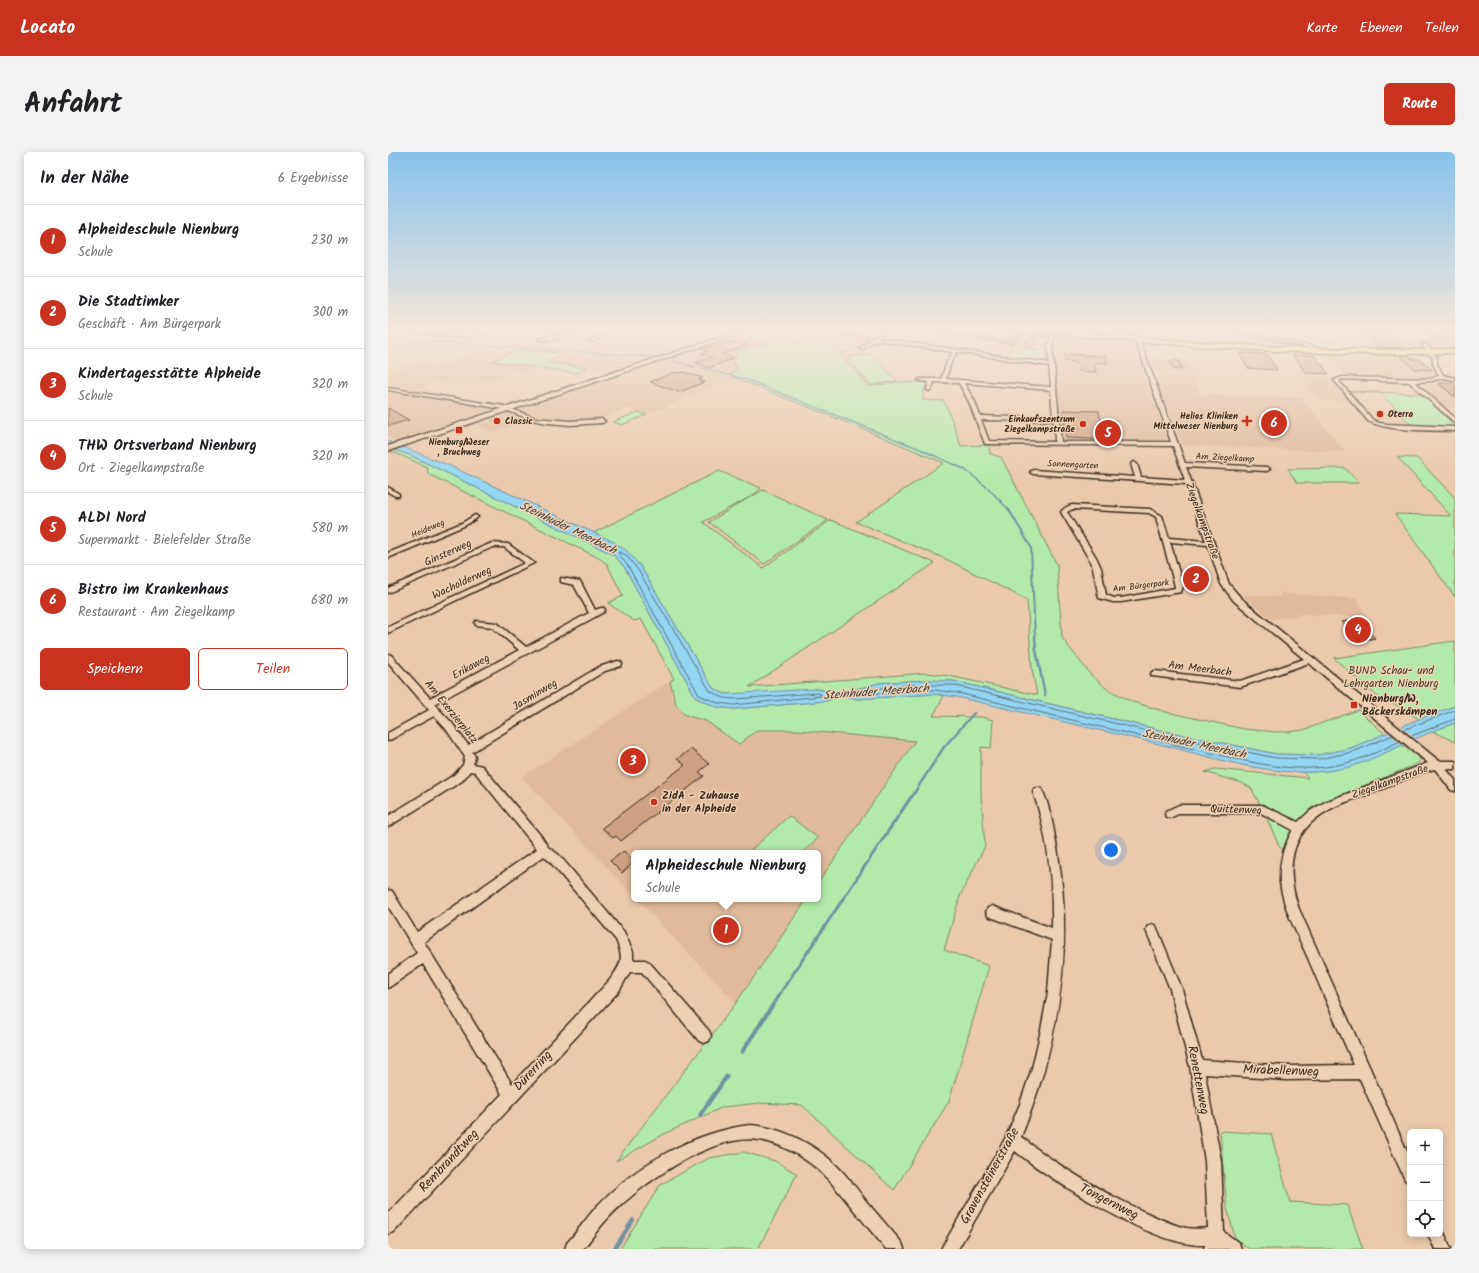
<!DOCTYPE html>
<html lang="de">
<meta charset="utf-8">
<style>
:root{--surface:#fff;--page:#f2f2f2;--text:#202124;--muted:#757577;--line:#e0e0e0;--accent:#c8321e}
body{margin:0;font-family:Kalam,sans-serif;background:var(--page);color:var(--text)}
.controls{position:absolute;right:12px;bottom:12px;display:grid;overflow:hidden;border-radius:6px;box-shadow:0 2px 10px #0003}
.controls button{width:36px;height:36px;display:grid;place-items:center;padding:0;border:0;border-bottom:1px solid var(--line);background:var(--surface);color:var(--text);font:20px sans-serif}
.you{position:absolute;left:723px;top:698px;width:14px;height:14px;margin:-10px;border:3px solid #fff;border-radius:50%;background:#1a73e8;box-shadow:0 0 0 6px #1a73e833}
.badge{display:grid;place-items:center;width:26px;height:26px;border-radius:50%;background:var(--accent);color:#fff;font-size:13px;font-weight:700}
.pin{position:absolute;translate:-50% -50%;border:2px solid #fff;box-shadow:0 1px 4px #0006}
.popup{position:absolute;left:243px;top:698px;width:190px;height:52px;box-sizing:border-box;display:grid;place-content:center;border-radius:6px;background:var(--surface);filter:drop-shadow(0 1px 3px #0005);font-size:13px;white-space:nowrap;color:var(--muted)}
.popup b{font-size:15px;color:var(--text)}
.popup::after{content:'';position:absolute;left:50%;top:100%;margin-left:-8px;border:8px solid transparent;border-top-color:var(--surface)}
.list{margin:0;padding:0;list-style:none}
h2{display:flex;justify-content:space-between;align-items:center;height:52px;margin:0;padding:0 16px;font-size:17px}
h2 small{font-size:13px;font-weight:400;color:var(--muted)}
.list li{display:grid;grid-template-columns:26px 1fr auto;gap:12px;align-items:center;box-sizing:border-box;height:72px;padding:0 16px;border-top:1px solid var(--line)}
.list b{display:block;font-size:15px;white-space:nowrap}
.list p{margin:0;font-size:13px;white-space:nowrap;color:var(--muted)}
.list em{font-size:13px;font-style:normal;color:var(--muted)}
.actions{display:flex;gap:8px;padding:12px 16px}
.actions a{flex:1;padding:9px 0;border:1px solid var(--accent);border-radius:6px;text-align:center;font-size:14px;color:var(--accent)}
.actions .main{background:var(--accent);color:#fff}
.icon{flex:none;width:22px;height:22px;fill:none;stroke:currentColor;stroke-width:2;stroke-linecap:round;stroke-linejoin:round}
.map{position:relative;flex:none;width:1067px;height:1097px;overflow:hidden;border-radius:6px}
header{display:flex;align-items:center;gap:24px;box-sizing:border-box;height:56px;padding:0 20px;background:var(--accent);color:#fff}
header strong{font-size:19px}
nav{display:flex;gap:22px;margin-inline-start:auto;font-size:14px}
.intro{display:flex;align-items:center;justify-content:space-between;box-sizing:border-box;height:96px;padding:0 24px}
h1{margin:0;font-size:28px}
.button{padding:10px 18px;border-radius:6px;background:var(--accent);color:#fff;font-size:14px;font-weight:700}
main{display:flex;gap:24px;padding:0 24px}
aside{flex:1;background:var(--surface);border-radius:6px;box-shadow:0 2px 10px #0003}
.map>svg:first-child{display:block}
</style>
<header>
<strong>Locato</strong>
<nav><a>Karte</a><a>Ebenen</a><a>Teilen</a></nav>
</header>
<div class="intro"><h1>Anfahrt</h1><a class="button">Route</a></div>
<main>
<aside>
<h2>In der Nähe<small>6 Ergebnisse</small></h2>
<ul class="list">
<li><span class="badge">1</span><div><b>Alpheideschule Nienburg</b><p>Schule</p></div><em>230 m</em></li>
<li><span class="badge">2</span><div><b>Die Stadtimker</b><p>Geschäft · Am Bürgerpark</p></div><em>300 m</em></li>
<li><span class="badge">3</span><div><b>Kindertagesstätte Alpheide</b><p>Schule</p></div><em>320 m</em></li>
<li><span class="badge">4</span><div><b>THW Ortsverband Nienburg</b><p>Ort · Ziegelkampstraße</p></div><em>320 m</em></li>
<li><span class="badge">5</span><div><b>ALDI Nord</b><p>Supermarkt · Bielefelder Straße</p></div><em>580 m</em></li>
<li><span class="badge">6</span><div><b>Bistro im Krankenhaus</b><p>Restaurant · Am Ziegelkamp</p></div><em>680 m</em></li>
</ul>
<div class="actions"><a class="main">Speichern</a><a>Teilen</a></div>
</aside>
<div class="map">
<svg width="1067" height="1097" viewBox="0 0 1067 1097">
<rect width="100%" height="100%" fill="#eac9ac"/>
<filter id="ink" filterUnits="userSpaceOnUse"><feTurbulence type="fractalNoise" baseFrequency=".025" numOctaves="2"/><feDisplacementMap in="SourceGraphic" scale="8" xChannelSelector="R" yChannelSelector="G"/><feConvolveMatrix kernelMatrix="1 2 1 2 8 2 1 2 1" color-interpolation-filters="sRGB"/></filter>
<g filter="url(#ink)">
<g fill="#dfba9d">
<polygon points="952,178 1067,178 1067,194 1066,196 993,196 972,194 968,192"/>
<polygon points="672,182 736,189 744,192 758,228 779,288 676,290 673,288 665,192 668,184"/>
<polygon points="354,183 379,191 368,195 344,221 308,214 306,217 347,226 258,263 239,256 216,266 182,269 149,265 131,258 272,209 298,215 301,212 281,207"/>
<polygon points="94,196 130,198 105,209 147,216 139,220 128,218 105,229 97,228 83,234 71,231 67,233 49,229 26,238 0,234 0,221 29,210 49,214"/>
<polygon points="173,201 264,207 225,219 159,210"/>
<polygon points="936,202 1027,203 1044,216 1048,220 1048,224 1034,227 957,224"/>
<polygon points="765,207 798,208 804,222 769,220 766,219 762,208"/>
<polygon points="772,224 806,226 812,242 914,246 957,300 794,293 768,226"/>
<polygon points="913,224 942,225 963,249 931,248"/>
<polygon points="1067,227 1067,255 1057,255 1036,236 1049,230 1065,231"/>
<polygon points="0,239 104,256 106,257 10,290 0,284"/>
<polygon points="124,260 141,268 104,281 88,272"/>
<polygon points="892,441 970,447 979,466 915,462 883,467 854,443 893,445"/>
<polygon points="282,529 288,552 297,563 318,569 351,592 369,578 409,578 527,588 430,731 430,701 246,701 246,744 134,625"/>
<polygon points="249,747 419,747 348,851"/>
</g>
<g fill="#b3eaac" stroke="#778a65">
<path d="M 365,178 L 412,191 L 423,185 L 430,178 L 454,178 L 443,194 L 474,195 L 473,197 L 451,201 L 479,233 L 483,234 L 511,230 L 538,231 L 534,248 L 556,249 L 564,268 L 573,294 L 601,293 L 602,302 L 613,305 L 669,413 L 674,486 L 702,522 L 719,537 L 745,550 L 778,560 L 856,577 L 887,580 L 900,580 L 915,578 L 970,558 L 997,582 L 963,596 L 930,603 L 888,602 L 772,578 L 565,529 L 538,528 L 491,531 L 465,538 L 443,540 L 430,537 L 348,543 L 337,542 L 325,536 L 253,415 C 236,395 229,392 205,381 L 331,319 L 373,336 L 363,345 L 375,338 L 440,368 L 376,412 L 321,370 L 362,345 L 315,370 L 375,416 L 443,368 L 547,411 L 361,535 L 539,521 L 561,524 L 649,543 L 644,517 L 639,448 L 558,407 L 468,370 L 556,311 L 473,276 L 347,226 L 344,221 L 350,216 L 346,213 L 349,200 L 379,191 L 354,183 Z"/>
<polygon points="874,178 948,178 967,195 928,196 922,194 928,188"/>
<path d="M 1007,178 L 1033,178 L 1044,188 C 1037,192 1020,189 1013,186 C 1010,184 1008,181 1006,179 Z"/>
<polygon points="635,182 639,182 628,195 653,198 656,193 659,193 660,205 656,209 617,205"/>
<polygon points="130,198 173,201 160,210 199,216 188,221 104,209"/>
<polygon points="484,202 509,229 482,233 459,205"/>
<polygon points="962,239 1034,242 1066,273 1063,275 1024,274 993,241 963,240"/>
<polygon points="250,260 258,263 234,273 225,270"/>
<path d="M 6,298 L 22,303 L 226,403 L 237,416 L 308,546 L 329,555 L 346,557 L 438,549 C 447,545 460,543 469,547 L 546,542 L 556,544 L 545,564 L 593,565 L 605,568 L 603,596 L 593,595 L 593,642 L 597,694 L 572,744 L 556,798 L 601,814 L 561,949 L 506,1038 L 414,953 L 371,951 L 335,955 L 278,981 L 228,1009 L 348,851 L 419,747 L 430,747 L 430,731 L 527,589 L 409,578 L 369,578 L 351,592 L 318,569 L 297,563 L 288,552 L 282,529 L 286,527 L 253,467 L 246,469 L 220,451 L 235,444 L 219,412 L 211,406 L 40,322 L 39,315 L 3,299 Z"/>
<polygon points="1009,305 1029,306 1067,346 1067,445 1007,362 1063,364"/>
<polygon points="957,316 971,331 909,331 900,317"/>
<polygon points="1067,489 1067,554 1031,567 1000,548 996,550 946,506"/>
<polygon points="1067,571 1067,590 1044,579"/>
<path d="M 1014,593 L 1033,608 L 1029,612 L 924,655 L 909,670 L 873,654 L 863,636 L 854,631 L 817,620 L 827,617 L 920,626 L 915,620 C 953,621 980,608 1014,593 Z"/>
<polygon points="876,660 903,676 895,698 891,694"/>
<polygon points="401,664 430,686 414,701 360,701"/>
<polygon points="832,979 883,982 902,1050 959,1053 975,1097 861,1097 847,1086 839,1056"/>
<polygon points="356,1000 387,1009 409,1022 370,1097 232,1097 272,1033 321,1006"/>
</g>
<path fill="#93d6f4" stroke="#70919e" d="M 0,289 L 60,313 L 228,391 L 240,400 L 253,415 L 325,536 L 337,542 L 430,537 L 443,540 L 465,538 L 491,531 L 538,528 L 565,529 L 772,578 L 888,602 L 930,603 L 963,596 L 1031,567 L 1067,554 L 1067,571 C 1046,578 1026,587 1006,597 C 991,603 976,611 961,615 C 895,631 830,606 767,591 C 701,576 635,560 569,545 L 546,542 L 469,547 C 460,543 447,545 438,549 L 346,557 L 329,555 L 308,546 L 237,416 L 226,403 L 22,303 L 0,296 Z"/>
<polygon fill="#eac9ac" points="1012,573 1030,588 1016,594 998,579"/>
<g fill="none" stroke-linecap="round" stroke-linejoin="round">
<g stroke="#5e6f74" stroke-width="1">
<polygon points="231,400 238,403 250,418 322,539 336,546 348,547 429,541 433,542 433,544 346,553 330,551 311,543 240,414 231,403"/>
<polyline points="1015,578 1067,558"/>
<path d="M 1005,583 L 965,600 L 931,607 L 888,606 L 772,582 L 564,533 L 520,533 L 476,538 L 474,540 L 476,542 L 546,538 L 570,541 L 848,607 C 881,614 915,620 949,613 C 971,609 992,599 1012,589"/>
<polyline points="1023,584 1067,567"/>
</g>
<g stroke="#70919e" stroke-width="1.5">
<polyline points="886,178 924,187 945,190"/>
<polyline points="0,187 267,205 357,227 532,297 576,317 601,337 622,359"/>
<polyline points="156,191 193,178"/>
<polyline points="148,195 154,192"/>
</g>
<polyline stroke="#70919e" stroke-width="2" points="621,358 643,395 647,486"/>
<g stroke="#70919e" stroke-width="2.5">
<polyline points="647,485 648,498 657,543"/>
<polyline points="523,646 556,595 586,561"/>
</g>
<polyline stroke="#70919e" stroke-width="3" points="389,846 523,645"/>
<g stroke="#70919e" stroke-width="4">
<polyline points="354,900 390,845"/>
<polyline points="312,963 339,924"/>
<polyline points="226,1097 245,1068"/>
</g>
</g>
<g fill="#cfa184" stroke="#3b2a1e">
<polygon points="975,178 997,178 1014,196 987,195 987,191"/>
<polygon points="1037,178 1061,178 1067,183 1067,187 1045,185"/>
<polygon points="643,184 652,185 644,195 635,193"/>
<polygon points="340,189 346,191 349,189 360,193 334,202 346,206 321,216 308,211 324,205 313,202 320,199 315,197"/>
<polygon points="851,201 879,202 889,218 860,216"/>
<polygon points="677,202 718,204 719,211 706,210 708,220 691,219 689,210 677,209"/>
<polygon points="905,203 927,204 941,222 918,221"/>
<polygon points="1011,203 1020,203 1024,207 1031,207 1044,218 1027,217"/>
<polygon points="782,209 791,209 794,217 785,217"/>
<polygon points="287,220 291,221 296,220 311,225 315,226 311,228 317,230 291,240 262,230"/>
<polygon points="1050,231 1065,231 1067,233 1067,245"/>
<polygon points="0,256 5,259 21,268 0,274"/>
<polygon points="675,258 711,259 714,275 729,276 732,288 678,286"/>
<polygon points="966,468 987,486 973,489 953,470"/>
<polygon points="303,597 321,612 311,620 316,624 233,689 228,684 225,686 214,676 297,613 289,607"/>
<polygon points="236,699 246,710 234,721 222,709"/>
</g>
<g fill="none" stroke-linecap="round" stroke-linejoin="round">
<g stroke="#3b2a1e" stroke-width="3">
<g id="street">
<path d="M 11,178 L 71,182 L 107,178 C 85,190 53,184 29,181 C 23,180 16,181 11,178 Z"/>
<path d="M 185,178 L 190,178 C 181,183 161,191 151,187 Z"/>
<polygon points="220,178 224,178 205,190 201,189"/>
<polygon points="337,178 342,178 351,181 349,182"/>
<path d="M 492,178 L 496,178 L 490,186 L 661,211 L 660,193 L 664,185 L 635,181 L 623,191 L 537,178 L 546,178 L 622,189 L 631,180 L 635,179 L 665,183 L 667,179 L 669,179 L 664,193 L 673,290 L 783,290 L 744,178 L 748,178 L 797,311 L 879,315 L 882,317 L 879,319 L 798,315 L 841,432 L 852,445 L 862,454 L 1051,609 L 1067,609 L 1067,617 L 1058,617 L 1067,628 L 1067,639 L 1063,638 L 1047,617 C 1026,622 1007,632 987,640 C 971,646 954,650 939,659 C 901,681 897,718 911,757 L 1022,1006 L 1022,1031 L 1017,1028 L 972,927 L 898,928 L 817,922 L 833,1009 L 836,1080 L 851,1091 L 853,1097 L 816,1097 L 817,1093 C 768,1096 666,1030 627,999 L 570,1097 L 553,1097 L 617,987 L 632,952 L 644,916 L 653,878 L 660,840 L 664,788 L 600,764 L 598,760 L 600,756 L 604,754 L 664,776 C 665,731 660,682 645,640 L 646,637 L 650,636 L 654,637 C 663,657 666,680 670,702 C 686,800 670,893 633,985 C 669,1013 707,1036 748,1056 C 764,1063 781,1072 798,1076 C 806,1077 813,1077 820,1076 L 817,1009 L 802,915 L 782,837 L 758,778 L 760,774 L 764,772 L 768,774 L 794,837 L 814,908 L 898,914 L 966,913 C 950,877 935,841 919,804 C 909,781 895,756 892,730 C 891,711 895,694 905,678 L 873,661 L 792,661 L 782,666 L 778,665 L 777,662 L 778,659 L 791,653 L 874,653 L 910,670 L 922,659 L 937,650 L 1040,611 L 921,511 L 852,535 L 764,524 L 763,522 L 764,520 L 767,519 L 852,529 L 916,507 L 846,449 L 833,432 L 820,393 L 782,390 L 795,434 L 793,440 L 733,450 L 725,450 L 711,446 L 705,416 L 700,405 L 673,360 C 676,356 679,354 684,353 L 762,357 L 774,364 L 781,386 L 818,389 L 798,332 L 645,322 L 642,320 L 645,318 L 747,325 L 743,312 L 746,310 L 749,312 L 753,325 L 797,328 L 785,294 L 597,292 L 581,250 L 571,231 L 546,230 L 543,238 L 541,239 L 539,238 L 541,230 L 530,228 L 532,227 L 553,227 L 559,210 L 565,200 L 488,188 L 474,198 L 472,196 L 484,187 L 456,182 L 458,181 L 487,185 ZM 569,200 L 661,214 L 663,235 L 558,227 L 563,210 ZM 576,231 L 663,238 L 665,266 L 592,264 L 587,250 ZM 593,268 L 666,269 L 667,290 L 601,289 ZM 685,357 L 761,361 L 768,365 L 787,434 L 787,436 L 733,446 L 726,446 L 718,443 L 713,416 L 708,405 L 679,360 Z"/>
<polygon points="838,178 845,178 924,194 932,199 930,200 923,196"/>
<path d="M 1033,191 L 1039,193 L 1049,206 L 1049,212 L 1055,223 L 1067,226 L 1067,228 L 1054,226 L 1044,229 L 1027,230 L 1067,266 L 1067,271 L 1021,230 L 954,227 L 951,229 L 984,267 L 991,271 L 999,272 L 1067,275 L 1067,279 C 1043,278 1000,280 980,269 L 946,228 L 954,225 L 1043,227 L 1051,223 L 1045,212 L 1045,206 Z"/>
<polygon points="0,236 116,254 147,266 183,269 214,267 217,269 214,271 183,273 159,271 144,268 115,257 0,238"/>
<polygon points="0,335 11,342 11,344 7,344 0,340"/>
<polygon points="87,363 90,365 89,366 78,373 0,406 0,401 74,371"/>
<polygon points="104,391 120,392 146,411 0,481 0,475 137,411 116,395 105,395 0,441 0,436"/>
<path d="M 173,426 L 192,429 L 207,458 L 213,456 L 216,456 L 217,458 L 216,460 L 46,552 L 64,571 L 80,593 L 211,515 L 230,509 L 233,510 L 234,512 L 233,514 L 217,519 L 84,600 L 87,604 L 85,612 L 94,614 L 153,684 L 160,695 L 171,703 L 236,780 L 245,800 L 245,808 L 257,808 L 261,810 L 321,879 L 323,884 L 321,889 L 316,891 L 311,889 L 254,820 L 242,820 L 231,839 L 6,1080 L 0,1082 L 0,1062 L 114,942 L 35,812 L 0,836 L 0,822 L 29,801 L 0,754 L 0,738 L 4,739 L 29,780 L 149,697 L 87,620 L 82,619 L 74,629 L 0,675 L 0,664 L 66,623 L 75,613 L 77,605 L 58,577 L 46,564 L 0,589 L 0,581 L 41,558 L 0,510 L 0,502 L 3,503 L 42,546 L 131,498 L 104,475 L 88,473 L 87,471 L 88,469 L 109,471 L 138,495 L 201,461 L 186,433 L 173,430 ZM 156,704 L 163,711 L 228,788 C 237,809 233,812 221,829 L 124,932 L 36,790 Z"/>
<path d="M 362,973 C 393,975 427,992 449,1014 C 460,1025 469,1037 478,1049 C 490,1063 502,1077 514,1091 L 516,1097 L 498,1097 C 487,1084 476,1070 465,1057 C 451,1040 438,1022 419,1009 C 405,999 389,991 372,988 C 325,980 253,1032 222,1064 C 212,1074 204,1086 195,1097 L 177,1097 L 179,1091 C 190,1079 199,1065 210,1053 C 249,1012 306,980 362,973 Z"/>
<polygon points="1052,1076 1054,1076 1063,1097 1047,1097 1040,1082 1052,1082"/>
</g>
</g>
<g stroke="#3b2a1e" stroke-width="3">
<polygon id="secondary" points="355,178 363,178 0,299 0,294"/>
</g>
<g stroke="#3b2a1e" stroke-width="3">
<path id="primary" d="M 653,178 L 673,178 C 804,192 935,200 1067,197 L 1067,201 C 929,205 793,195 656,180 Z"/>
</g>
<use href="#street" fill="#eed1b4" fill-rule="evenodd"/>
<use href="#secondary" fill="#eed1b4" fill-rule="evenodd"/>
<use href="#primary" fill="#fbe080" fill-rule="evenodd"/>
</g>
</g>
<linearGradient id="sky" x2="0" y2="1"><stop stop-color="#86c2ed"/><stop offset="0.54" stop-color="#f6e7da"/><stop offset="1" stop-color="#f6e7da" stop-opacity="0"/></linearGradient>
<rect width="1067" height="331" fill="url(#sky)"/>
<g fill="#c8321e" stroke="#eed1b4" stroke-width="1.5">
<circle cx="992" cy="262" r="4"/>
<circle cx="109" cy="269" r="4"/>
<path d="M857 263h4v4h4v4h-4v4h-4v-4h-4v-4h4z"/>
<circle cx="695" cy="272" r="4"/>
<rect x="67" y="274" width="8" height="8" rx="2"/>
<rect x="962" y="549" width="8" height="8" rx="2"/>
<circle cx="266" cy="650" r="4"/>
</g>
<g text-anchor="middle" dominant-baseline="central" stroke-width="3" stroke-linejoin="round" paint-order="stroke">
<g font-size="9" font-weight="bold" fill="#3b2a1e" stroke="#eed1b4" text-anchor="start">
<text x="1000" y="262">Oterra</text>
<text x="850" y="264" text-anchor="end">Helios Kliniken<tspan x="850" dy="10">Mittelweser Nienburg</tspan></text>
<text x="687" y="267" text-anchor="end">Einkaufszentrum<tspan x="687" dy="10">Ziegelkampstraße</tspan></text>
<text x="117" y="269">Classic</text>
<text x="71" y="290" text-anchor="middle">Nienburg/Weser<tspan x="71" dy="10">, Bruchweg</tspan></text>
</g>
<g font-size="9" fill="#3b2a1e" stroke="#eed1b4">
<text transform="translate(837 306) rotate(3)">Am Ziegelkamp</text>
<text transform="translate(685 313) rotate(3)">Sonnengarten</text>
<text transform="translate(40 377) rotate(-23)">Heideweg</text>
<text transform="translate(753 434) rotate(-7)">Am Bürgerpark</text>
</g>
<g font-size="11" fill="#3b2a1e" stroke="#eed1b4">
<text transform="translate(814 369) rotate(70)">Ziegelkampstraße</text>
<text transform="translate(60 401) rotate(-24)">Ginsterweg</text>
<text transform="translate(74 431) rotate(-25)">Wacholderweg</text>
<text transform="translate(83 515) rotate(-28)">Erikaweg</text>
<text transform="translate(812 517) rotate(7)">Am Meerbach</text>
<text transform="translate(147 543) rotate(-31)">Jasminweg</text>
<text transform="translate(63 560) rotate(51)">Am Exerzierplatz</text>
<text transform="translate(1002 630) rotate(-20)">Ziegelkampstraße</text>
<text transform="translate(848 658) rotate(2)">Quittenweg</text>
</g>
<g font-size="11" fill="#473d2c" stroke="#eed1b4">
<text x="1003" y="519">BUND Schau- und<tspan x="1003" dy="13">Lehrgarten Nienburg</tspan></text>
</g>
<g font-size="11" font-weight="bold" fill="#3b2a1e" stroke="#eed1b4" text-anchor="start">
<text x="974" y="547">Nienburg/W,<tspan x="974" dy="13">Bäckerskämpen</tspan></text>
<text x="274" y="644">ZidA - Zuhause<tspan x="274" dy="13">in der Alpheide</tspan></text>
</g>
<g font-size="12" font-style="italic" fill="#48443e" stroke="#eed1b4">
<text transform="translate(180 376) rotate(26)">Steinhuder Meerbach</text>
<text transform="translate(488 540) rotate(-4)">Steinhuder Meerbach</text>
<text transform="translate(806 592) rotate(12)">Steinhuder Meerbach</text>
</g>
<g font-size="13" fill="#3b2a1e" stroke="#eed1b4">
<text transform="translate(145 919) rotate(-47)">Dürerring</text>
<text transform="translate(893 919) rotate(2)">Mirabellenweg</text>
<text transform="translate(810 928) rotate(79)">Renettenweg</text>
<text transform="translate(61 1009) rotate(-47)">Rembrandtweg</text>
<text transform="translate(602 1024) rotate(-61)">Gravensteinerstraße</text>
<text transform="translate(721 1050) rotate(27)">Tongernweg</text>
</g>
</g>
</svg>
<div class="controls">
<button>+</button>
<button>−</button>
<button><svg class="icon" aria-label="locate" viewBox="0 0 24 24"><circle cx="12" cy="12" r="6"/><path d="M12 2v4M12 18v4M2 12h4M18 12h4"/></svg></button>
</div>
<div class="you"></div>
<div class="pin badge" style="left:338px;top:778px">1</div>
<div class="popup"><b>Alpheideschule Nienburg</b>Schule</div>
<div class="pin badge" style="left:808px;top:427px">2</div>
<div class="pin badge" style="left:245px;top:609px">3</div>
<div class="pin badge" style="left:970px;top:478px">4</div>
<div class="pin badge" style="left:720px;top:281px">5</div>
<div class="pin badge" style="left:886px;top:271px">6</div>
</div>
</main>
